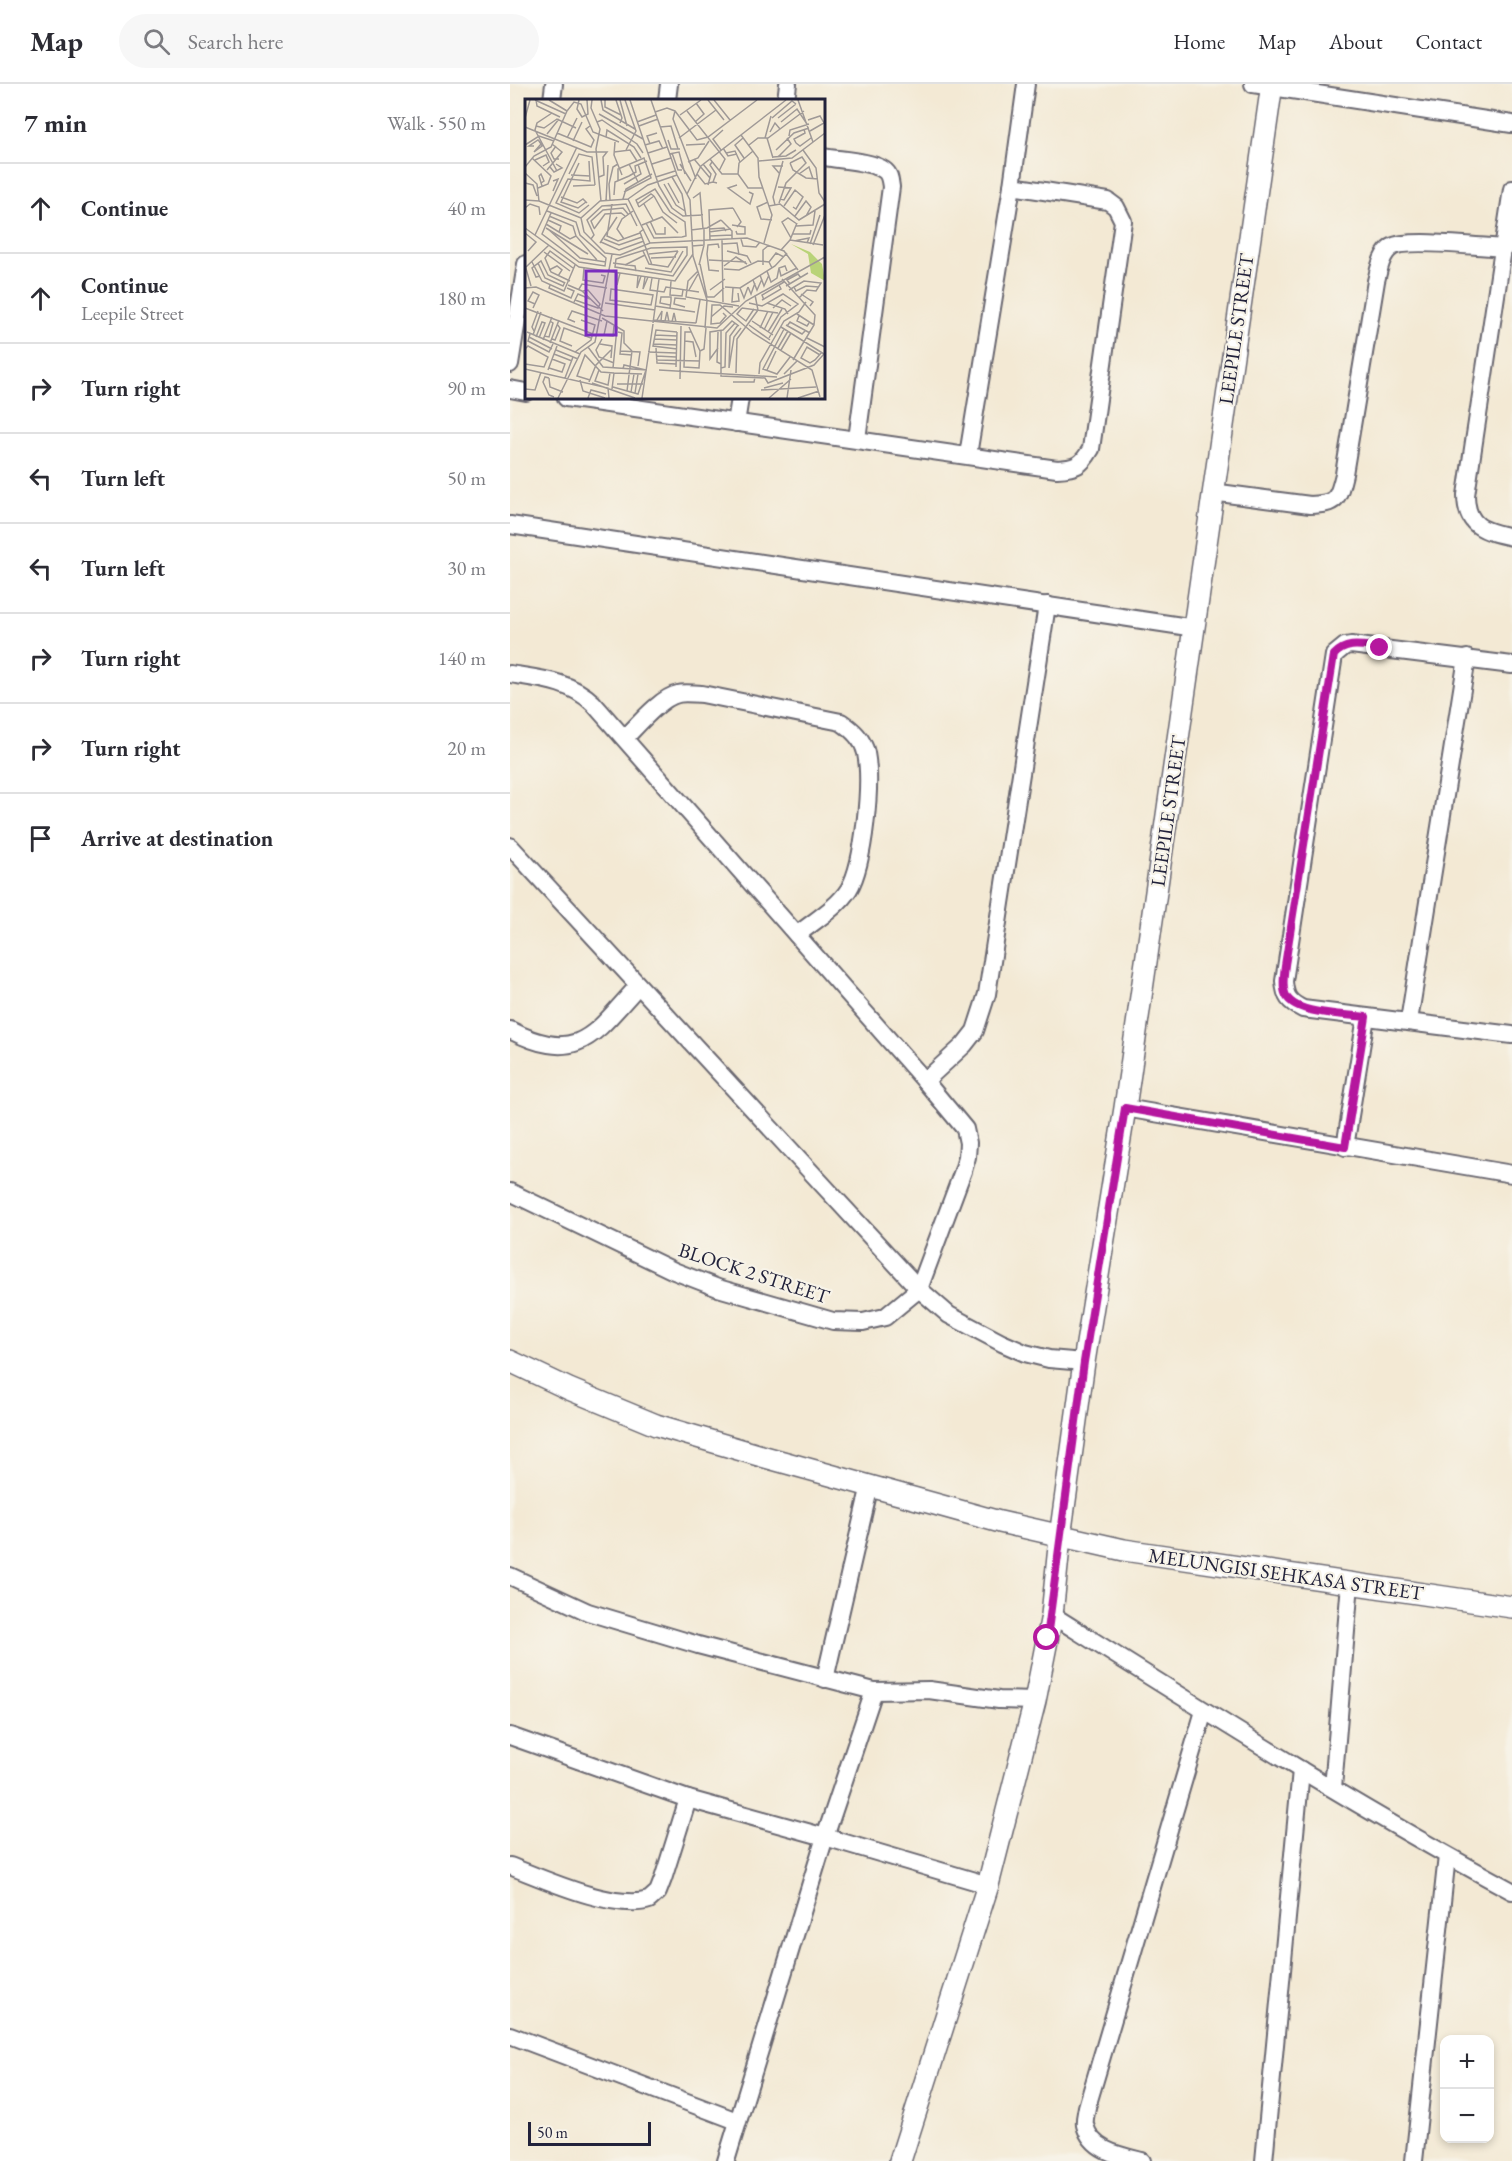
<!DOCTYPE html>
<meta charset="utf-8">
<style>
:root{--surface:#fff;--page:#f7f7f7;--text:#2b2b33;--muted:#7c7c81;--line:#e1e1e2}
body{margin:0;font-family:"EB Garamond",serif;background:var(--page);color:var(--text)}
.controls{position:absolute;right:18px;bottom:18px;display:grid;overflow:hidden;border-radius:12px;box-shadow:0 3px 9px #0003}
.controls button{width:54px;height:54px;display:grid;place-items:center;padding:0;border:0;border-bottom:2px solid var(--line);background:var(--surface);color:var(--text);font:30px sans-serif}
.scale{position:absolute;left:18px;bottom:15px;width:123px;box-sizing:border-box;padding-left:6px;border:3px solid #22223b;border-top:0;font-size:16px;line-height:21px;white-space:nowrap;color:#22223b;-webkit-text-stroke:4px #f7f3e8;paint-order:stroke}
.stop{position:absolute;width:18px;height:18px;margin:-14px;border:4px solid #b5179e;border-radius:50%;background:#fff}
.stop.end{background:#b5179e;border-color:#fff;box-shadow:0 2px 6px #0008}
.list{margin:0;padding:0;list-style:none}
h2{display:flex;justify-content:space-between;align-items:center;height:78px;margin:0;padding:0 24px;font-size:26px}
h2 small{font-size:20px;font-weight:400;color:var(--muted)}
.list li{display:grid;grid-template-columns:39px 1fr auto;gap:18px;align-items:center;box-sizing:border-box;height:90px;padding:0 24px;border-top:2px solid var(--line)}
.list b{display:block;font-size:22px;white-space:nowrap}
.list p{margin:0;font-size:20px;white-space:nowrap;color:var(--muted)}
.list em{font-size:20px;font-style:normal;color:var(--muted)}
.icon{flex:none;width:33px;height:33px;fill:none;stroke:currentColor;stroke-width:2;stroke-linecap:round;stroke-linejoin:round}
.map{position:relative;flex:none;width:1002px;height:2077px;overflow:hidden}
header{display:flex;align-items:center;gap:36px;box-sizing:border-box;height:84px;padding:0 30px;background:var(--surface);border-bottom:2px solid var(--line)}
header strong{font-size:28px}
nav{display:flex;gap:33px;margin-inline-start:auto;font-size:21px}
.search{width:420px;height:54px;background:var(--page);display:flex;align-items:center;gap:15px;box-sizing:border-box;padding:0 21px;border-radius:33px;color:var(--muted);font-size:22px}
main{display:flex}
aside{flex:1;background:var(--surface)}
.map>svg:first-child{display:block}
</style>
<header>
<strong>Map</strong>
<div class="search"><svg class="icon" aria-label="search" viewBox="0 0 24 24"><circle cx="10" cy="10" r="6"/><path d="M15 15l6 6"/></svg>Search here</div>
<nav><a>Home</a><a>Map</a><a>About</a><a>Contact</a></nav>
</header>
<main>
<aside>
<h2>7 min<small>Walk · 550 m</small></h2>
<ul class="list">
<li><svg class="icon" aria-label="ahead" viewBox="0 0 24 24"><path d="M12 20V5M6 11l6-6 6 6"/></svg><div><b>Continue</b></div><em>40 m</em></li>
<li><svg class="icon" aria-label="ahead" viewBox="0 0 24 24"><path d="M12 20V5M6 11l6-6 6 6"/></svg><div><b>Continue</b><p>Leepile Street</p></div><em>180 m</em></li>
<li><svg class="icon" aria-label="right" viewBox="0 0 24 24"><path d="M7 20v-9h11M14 6l5 5-5 5"/></svg><div><b>Turn right</b></div><em>90 m</em></li>
<li><svg class="icon" aria-label="left" viewBox="0 0 24 24"><path d="M17 20v-9H6M10 6l-5 5 5 5"/></svg><div><b>Turn left</b></div><em>50 m</em></li>
<li><svg class="icon" aria-label="left" viewBox="0 0 24 24"><path d="M17 20v-9H6M10 6l-5 5 5 5"/></svg><div><b>Turn left</b></div><em>30 m</em></li>
<li><svg class="icon" aria-label="right" viewBox="0 0 24 24"><path d="M7 20v-9h11M14 6l5 5-5 5"/></svg><div><b>Turn right</b></div><em>140 m</em></li>
<li><svg class="icon" aria-label="right" viewBox="0 0 24 24"><path d="M7 20v-9h11M14 6l5 5-5 5"/></svg><div><b>Turn right</b></div><em>20 m</em></li>
<li><svg class="icon" aria-label="arrive" viewBox="0 0 24 24"><path d="M6 21V4h12l-3 4 3 4H6"/></svg><div><b>Arrive at destination</b></div></li>
</ul>
</aside>
<div class="map">
<svg width="1002" height="2077" viewBox="0 0 1002 2077">
<rect width="100%" height="100%" fill="#f7f3e8"/>
<filter id="ink" filterUnits="userSpaceOnUse"><feTurbulence type="fractalNoise" baseFrequency=".0167" numOctaves="2"/><feDisplacementMap in="SourceGraphic" scale="12" xChannelSelector="R" yChannelSelector="G"/><feConvolveMatrix kernelMatrix="1 2 1 2 8 2 1 2 1" color-interpolation-filters="sRGB"/></filter>
<filter id="wash" filterUnits="userSpaceOnUse"><feTurbulence type="fractalNoise" baseFrequency=".008" numOctaves="4" result="noise"/><feDisplacementMap in="SourceGraphic" scale="24" xChannelSelector="R" yChannelSelector="G"/><feGaussianBlur stdDeviation="1.35" result="paint"/><feColorMatrix in="noise" values="0 0 0 0 0 0 0 0 0 0 0 0 0 0 0 0 0 1.4 0 .05"/><feComposite in="paint" operator="in"/></filter>
<g filter="url(#wash)">
<rect width="100%" height="100%" fill="#f3e9d4"/>
</g>
<g filter="url(#ink)">
<g fill="none" stroke-linecap="round" stroke-linejoin="round">
<g stroke="#6b6871" stroke-width="20">
<g id="minor">
<polyline points="743,0 1002,40"/>
<polyline points="42,16 44,0"/>
<polyline points="157,16 159,0"/>
<polyline points="276,16 278,0"/>
<path d="M 314,73 C 329,76 362,77 374,86 C 380,90 380,97 381,103 L 347,355"/>
<path d="M 1002,105 L 956,411 C 956,443 974,447 1002,453"/>
<polyline points="0,280 16,180"/>
<polyline points="0,305 16,308"/>
<path d="M 56,314 L 547,385 C 566,384 571,382 581,365 L 613,137 L 606,123 L 598,117 L 502,102"/>
<polyline points="226,339 230,314"/>
<polyline points="458,371 502,102 516,0"/>
<path d="M 702,408 L 800,421 C 827,420 828,415 834,390 L 866,197 C 869,186 871,170 882,163 C 897,154 973,163 994,164"/>
<polyline points="0,441 685,544"/>
<path d="M 1002,581 L 841,561 L 835,562 L 824,571 L 774,897 C 775,913 779,918 793,925 L 1002,951"/>
<path d="M 0,590 C 31,595 60,597 83,619 L 415,997 L 455,1045 L 458,1059 L 457,1073 L 453,1087 L 409,1205 L 375,1233 L 353,1238 L 323,1237 L 208,1204 L 164,1187 L 0,1108"/>
<path d="M 115,654 C 127,642 151,613 168,610 C 175,608 184,610 192,610 L 331,638 C 343,646 353,655 356,669 C 362,699 354,780 339,805 C 327,824 304,837 287,851"/>
<polyline points="0,762 409,1205 439,1231 492,1259 515,1269 539,1275 574,1278"/>
<polyline points="899,937 957,574"/>
<path d="M 0,946 C 69,981 83,951 128,902"/>
<polyline points="415,997 454,961 465,947 477,910 537,521"/>
<polyline points="615,1024 1002,1090"/>
<polyline points="835,1063 856,933"/>
<polyline points="0,1492 78,1528 188,1561 364,1607 419,1606 489,1616 525,1617"/>
<path d="M 542,1531 C 693,1626 844,1722 1002,1807"/>
<polyline points="315,1595 360,1401"/>
<polyline points="364,1607 315,1753 478,1801"/>
<polyline points="0,1652 178,1715 315,1753 216,2077"/>
<polyline points="823,1704 840,1499"/>
<path d="M 0,1782 C 34,1795 104,1827 139,1816 L 148,1808 L 153,1795 L 178,1715"/>
<polyline points="0,1951 227,2037"/>
<path d="M 632,2077 C 611,2072 581,2067 575,2041 C 574,2036 576,2029 577,2023 L 694,1627"/>
<polyline points="754,2077 791,1686"/>
<polyline points="904,2077 937,1772"/>
</g>
</g>
<g stroke="#6b6871" stroke-width="24">
<g id="tertiary">
<polyline points="0,1277 59,1305 146,1341 255,1373 490,1438 614,1466 1002,1523"/>
<polyline points="390,2077 478,1801 525,1617 542,1531 550,1453 574,1278 615,1024 762,0"/>
</g>
</g>
<use href="#minor" stroke="#fff" stroke-width="16"/>
<use href="#tertiary" stroke="#fff" stroke-width="21"/>
</g>
</g>
<g fill="none" stroke-linecap="round" stroke-linejoin="round" filter="url(#ink)">
<path stroke="#b5179e" stroke-width="8" d="M 537,1554 L 574,1278 L 615,1024 L 835,1063 L 856,933 C 836,930 781,931 775,909 C 772,901 774,890 775,881 L 824,571 C 837,557 852,562 870,564"/>
</g>
<g text-anchor="middle" dominant-baseline="central" stroke-width="4.5" stroke-linejoin="round" paint-order="stroke">
<g font-size="20" fill="#22223b" stroke="#f7f3e8">
<text transform="translate(726 245) rotate(-82)">LEEPILE STREET</text>
<text transform="translate(658 727) rotate(-82)">LEEPILE STREET</text>
<text transform="translate(244 1189) rotate(18)">BLOCK 2 STREET</text>
<text transform="translate(776 1490) rotate(8)">MELUNGISI SEHKASA STREET</text>
</g>
</g>
<g transform="translate(15 15)">
<rect width="300" height="300" fill="#f3e9d4"/>
<path d="M 266,145 L 285,153 L 297,165 L 300,182 L 286,174 L 283,155 Z" fill="#b9d378"/>
<path fill="none" stroke="#9f9997" stroke-width="1.5" d="M 10,1 L 41,15M 11,1 L 12,7 L 35,18M 24,1 L 42,12M 54,1 L 52,10 L 57,18 L 63,15 L 62,1M 67,1 L 66,9 L 75,30 L 71,50 L 76,102M 76,1 L 78,11 L 110,30M 80,1 L 80,8 L 96,16M 91,1 L 97,19 L 95,24M 95,1 L 102,27M 100,1 L 111,32 L 101,51M 105,1 L 134,87 L 147,109 L 158,117 L 178,116M 126,1 L 152,76 L 165,101 L 168,157 L 182,201 L 180,229M 183,1 L 199,21M 189,1 L 205,21M 273,1 L 288,43M 42,12 L 49,3 L 56,5 L 68,33 L 94,43M 150,12 L 148,20 L 171,80M 162,12 L 200,60 L 194,72M 130,13 L 142,9 L 150,12 L 172,41 L 183,38 L 232,1M 27,14 L 12,24 L 10,31 L 32,72M 74,15 L 118,40M 155,16 L 176,1M 0,19 L 5,1M 247,19 L 267,2 L 271,5M 253,19 L 271,5M 283,21 L 295,17 L 299,24 L 285,32M 72,23 L 77,21 L 112,45 L 118,54M 112,23 L 131,16M 170,23 L 179,15 L 171,4M 256,23 L 272,10 L 282,25M 11,27 L 19,29 L 32,20 L 51,29M 114,27 L 133,20M 0,28 L 62,53 L 82,53 L 78,58 L 79,76 L 74,78M 135,28 L 146,27 L 153,50M 245,33 L 250,24 L 255,30M 32,34 L 66,48 L 69,41 L 61,30 L 65,27M 22,35 L 34,20M 216,36 L 233,59 L 234,78 L 247,116 L 239,144M 264,37 L 265,31 L 284,25M 81,38 L 82,31 L 109,48 L 116,59M 42,39 L 52,19M 154,39 L 191,11M 218,39 L 210,46 L 219,59M 240,39 L 246,17M 242,39 L 248,59M 143,41 L 146,50 L 155,50M 48,42 L 57,23M 90,43 L 89,56 L 97,76M 271,44 L 269,40 L 280,34 L 279,30M 271,44 L 275,47 L 286,39M 125,45 L 122,37 L 132,34M 0,46 L 14,37 L 29,42M 120,46 L 134,42 L 138,50M 161,46 L 180,45M 224,46 L 233,39 L 243,39 L 279,12M 9,47 L 4,47 L 13,41 L 14,42 L 16,45 L 17,47 L 9,53 L 16,45M 31,47 L 26,54 L 29,60 L 34,60M 198,49 L 203,57 L 212,55M 196,51 L 188,40 L 198,31M 251,51 L 269,34 L 284,29M 278,51 L 291,69 L 294,94 L 300,103M 228,52 L 214,64 L 213,75 L 223,89 L 238,89M 89,53 L 105,51 L 112,62M 123,54 L 142,48M 147,54 L 153,71 L 157,71M 201,54 L 210,52 L 215,63M 144,55 L 154,53 L 160,75M 248,58 L 261,57 L 271,51M 253,58 L 266,45 L 262,39M 7,59 L 26,77 L 23,85 L 13,89M 169,60 L 185,79M 185,60 L 197,75 L 213,75M 10,61 L 21,56 L 24,63 L 18,67M 64,62 L 65,82 L 43,80 L 31,104 L 54,114 L 64,106M 234,62 L 267,59 L 300,34M 163,63 L 173,59 L 184,42M 187,63 L 185,66 L 191,75 L 188,83 L 192,84M 54,64 L 36,103 L 53,109 L 61,103M 265,64 L 268,71 L 281,79 L 293,80M 104,65 L 113,83M 127,65 L 146,59M 155,65 L 166,82M 178,65 L 186,75 L 183,86M 0,68 L 9,57 L 26,48 L 42,12M 25,68 L 29,73 L 37,69 L 31,65M 22,71 L 37,53 L 27,45M 0,74 L 12,85 L 14,102M 254,74 L 248,67 L 258,67M 44,75 L 54,55 L 67,58 L 70,86M 172,75 L 180,85 L 188,83M 274,75 L 284,68 L 288,80M 46,76 L 65,77M 131,78 L 150,72M 147,78 L 157,95 L 161,117M 93,82 L 93,70 L 119,59 L 126,79 L 99,93M 0,84 L 8,86 L 12,97M 16,84 L 19,82 L 16,75 L 14,77 L 17,87M 143,84 L 154,104M 99,85 L 116,75 L 113,65M 139,85 L 151,106 L 160,112M 212,86 L 203,89 L 225,105 L 228,95 L 224,93M 48,87 L 70,86M 253,88 L 266,89 L 259,101 L 255,100M 28,92 L 33,80 L 28,82M 162,95 L 176,67 L 261,1M 89,96 L 90,83 L 104,77 L 111,73 L 110,67 L 122,62M 129,97 L 138,113 L 152,124M 36,98 L 52,104 L 58,100 L 62,104M 168,99 L 175,94 L 178,130M 98,100 L 101,90 L 127,75M 103,100 L 123,86 L 152,76M 0,101 L 14,102 L 56,119M 85,101 L 84,85 L 88,68 L 93,65M 81,102 L 83,66M 243,103 L 232,108 L 236,120 L 247,121M 254,104 L 261,84 L 281,64 L 277,58 L 265,64M 87,105 L 82,137 L 93,142 L 115,134M 112,105 L 126,95 L 129,97M 119,105 L 128,121M 250,106 L 248,98 L 258,62M 244,107 L 255,105 L 274,121 L 300,105M 259,107 L 270,91 L 278,98 L 271,110 L 268,108M 114,108 L 111,101 L 130,90 L 145,113 L 160,123 L 161,137 L 157,138M 114,108 L 129,97M 0,109 L 5,105 L 14,108 L 15,116M 208,109 L 216,123 L 212,128M 22,112 L 51,123 L 55,136 L 81,159 L 80,167 L 54,163 L 17,135 L 26,114M 24,117 L 48,127 L 51,137 L 72,161M 270,117 L 281,102 L 286,108 L 281,117M 23,121 L 36,127 L 34,133M 196,121 L 207,132 L 207,140M 125,122 L 131,135 L 140,135 L 140,128M 121,124 L 129,139 L 157,138M 21,125 L 45,140 L 51,137M 117,126 L 137,118 L 153,134M 207,126 L 220,128 L 220,135 L 212,135 L 211,132M 271,127 L 288,126 L 290,112M 0,129 L 54,168 L 150,182 L 168,155M 21,129 L 63,155M 69,129 L 66,122 L 78,111 L 98,109 L 103,115M 23,130 L 55,159 L 81,163M 69,130 L 80,115 L 96,114 L 100,117M 119,130 L 115,133 L 127,166M 184,130 L 199,129 L 201,132M 166,131 L 182,129 L 196,121M 184,133 L 206,130M 0,134 L 11,143 L 3,152M 268,135 L 285,135 L 286,131M 10,136 L 52,48M 185,137 L 207,136M 266,139 L 257,123 L 263,119 L 272,125M 66,140 L 69,136 L 62,121 L 77,107 L 101,105 L 112,127M 79,140 L 94,146 L 117,138M 99,140 L 92,130 L 97,120 L 108,112M 216,140 L 218,147 L 231,148 L 235,143M 185,141 L 184,111 L 208,109M 197,141 L 198,203M 265,141 L 298,146M 269,142 L 284,139 L 282,144M 76,143 L 94,151 L 119,142M 75,144 L 92,118M 125,144 L 103,100 L 75,102 L 56,119 L 59,133 L 80,154 L 95,156 L 125,144 L 222,139 L 259,152 L 273,171M 197,145 L 212,144 L 214,156M 285,145 L 295,116M 288,146 L 300,116M 167,147 L 179,146 L 179,130M 162,148 L 162,156 L 148,177 L 90,168 L 91,160 L 126,149 ZM 194,149 L 193,145 L 183,146 L 182,155 L 184,171 L 194,172M 256,151 L 265,141 L 272,124M 118,152 L 124,165 L 143,168 L 153,152M 202,152 L 222,157 L 226,164M 19,153 L 45,172M 124,155 L 153,152M 126,159 L 151,158M 184,161 L 221,163M 7,163 L 17,182 L 39,192 L 50,166M 244,163 L 251,154 L 259,158M 13,164 L 20,179 L 38,187 L 40,183M 88,164 L 110,167 L 111,172M 175,165 L 182,198M 0,166 L 6,187M 100,166 L 120,156M 174,166 L 179,146M 238,166 L 238,151 L 244,146M 199,167 L 211,158 L 222,165M 1,168 L 24,146M 59,169 L 58,181 L 78,184 L 80,177 L 76,176M 120,169 L 146,173 L 158,152M 254,169 L 256,177 L 272,169M 199,170 L 214,171 L 233,162 L 244,163 L 247,169M 24,171 L 32,167 L 37,171 L 33,177M 173,172 L 163,182 L 161,198 L 214,207M 242,172 L 246,183 L 252,179 L 254,169 L 260,167 L 262,172M 92,174 L 92,186 L 95,174M 235,176 L 239,187 L 244,176M 15,177 L 11,178 L 7,169 L 16,162 L 23,176 L 40,184M 113,177 L 112,189 L 116,177M 120,178 L 118,190 L 123,178M 127,179 L 125,191 L 139,193 L 141,188 L 174,193M 257,180 L 290,216 L 289,226 L 268,261M 228,181 L 232,191 L 237,180M 45,182 L 26,173 L 20,159 L 25,152 L 48,169M 146,182 L 145,196 L 157,197 L 158,191M 265,185 L 262,181 L 273,175 L 276,179M 25,186 L 24,189 L 46,199 L 49,192 L 42,189M 43,186 L 57,192 L 78,212M 261,187 L 283,174M 200,188 L 215,189 L 250,167 L 262,154M 223,188 L 226,195 L 230,184M 269,188 L 271,192 L 281,187 L 294,188M 0,189 L 11,188 L 80,217 L 192,229 L 221,202 L 300,158M 208,189 L 207,203 L 214,202 L 213,194M 215,189 L 219,199 L 223,188M 54,190 L 57,185 L 82,189M 86,190 L 128,196 L 126,206 L 85,201 ZM 164,191 L 173,175M 185,191 L 200,180M 264,191 L 279,182 L 296,184 L 291,192 L 282,191 L 274,199M 276,195 L 288,203 L 285,207M 181,198 L 189,198 L 199,189M 50,201 L 73,209 L 75,205 L 63,191 L 58,192M 237,201 L 256,190 L 254,186M 239,201 L 237,196 L 259,183M 49,203 L 53,195 L 65,200M 80,204 L 130,211M 224,204 L 237,207 L 258,195 L 273,205 L 256,218 L 244,239M 242,204 L 260,210 L 263,215M 130,207 L 170,213M 160,208 L 149,205 L 150,199 L 161,200M 0,209 L 68,235M 8,209 L 14,196 L 8,193 L 3,202 L 10,205M 145,209 L 146,202 L 146,198 L 136,198 L 135,204 L 145,206M 217,209 L 253,214M 217,209 L 212,215 L 221,222 L 229,210M 248,209 L 257,201 L 266,207M 198,214 L 201,217 L 195,224 L 186,225 L 187,206 L 195,206 L 228,234 L 287,271 L 295,298M 272,215 L 289,226M 274,217 L 272,222 L 282,227 L 284,224M 186,218 L 199,207 L 208,208M 77,219 L 99,232 L 99,244 L 107,252M 129,221 L 171,224M 132,221 L 137,212 L 136,222M 82,222 L 79,236 L 88,237 L 89,227M 140,222 L 142,213 L 144,223M 227,222 L 248,236M 50,223 L 43,220 L 47,212 L 77,222M 147,223 L 149,214 L 151,223M 128,224 L 134,180M 171,224 L 175,201M 213,226 L 205,237 L 204,269 L 209,238 L 216,229M 224,226 L 245,241M 261,226 L 277,235 L 280,232M 262,227 L 265,223 L 285,234M 164,228 L 175,252 L 174,269 L 159,268 L 160,233 L 166,233M 235,229 L 243,212M 259,230 L 238,270 L 252,275 L 265,258M 239,231 L 248,213M 9,232 L 7,228 L 13,212M 196,232 L 196,277 L 240,279 L 243,284 L 289,266 L 299,255 L 256,228M 2,233 L 55,255M 93,233 L 97,234 L 95,255 L 107,256M 193,233 L 192,263 L 196,265M 243,233 L 257,210M 5,235 L 3,242 L 24,253 L 28,245M 8,236 L 16,213M 130,236 L 152,237M 19,237 L 24,238 L 28,224 L 25,222M 0,238 L 0,209M 4,238 L 27,250M 11,238 L 17,223 L 20,224 L 14,239M 282,239 L 300,248M 27,240 L 30,241 L 35,229 L 32,225M 77,240 L 71,251 L 74,258 L 89,264M 129,240 L 152,241M 18,241 L 27,218M 160,242 L 168,243 L 171,258M 25,244 L 34,221M 75,245 L 87,247 L 86,259M 129,245 L 152,246M 47,247 L 35,242 L 39,229 L 66,239M 63,248 L 78,268 L 122,271M 131,249 L 132,264 L 151,265M 193,249 L 185,260 L 185,233 L 198,231 L 207,222 L 214,227M 253,249 L 263,232M 0,250 L 3,247 L 23,258 L 19,268 L 0,265M 152,250 L 128,247 L 131,231 L 152,233M 31,251 L 53,260M 256,251 L 266,234M 95,252 L 115,253 L 113,267M 175,252 L 179,250 L 181,229M 50,253 L 66,241 L 70,226 L 56,221M 123,253 L 151,254M 29,255 L 47,262M 295,256 L 282,248 L 276,259 L 285,264 L 290,261 L 297,253M 131,257 L 151,258M 131,261 L 175,262M 151,268 L 152,233M 24,269 L 37,273 L 40,265 L 27,260M 88,269 L 92,229M 196,269 L 200,268 L 201,234 L 210,224M 0,270 L 83,289 L 84,299M 98,270 L 99,266 L 121,271M 23,271 L 32,247M 74,271 L 70,282 L 83,286 L 85,274M 134,271 L 252,278M 242,271 L 251,252M 211,274 L 212,240 L 233,211 L 230,196M 234,275 L 235,264 L 259,222 L 274,213 L 281,203M 259,275 L 272,262M 24,279 L 20,278 L 18,283 L 24,296 L 29,298M 24,279 L 25,288 L 38,293M 40,279 L 48,258M 155,280 L 156,227M 55,281 L 58,292 L 80,299M 65,281 L 52,277 L 60,256 L 76,273 L 89,274M 64,283 L 71,266 L 86,251M 208,283 L 229,283 L 230,278M 67,284 L 110,299M 92,285 L 118,285M 88,288 L 113,295 L 121,271M 239,289 L 258,284M 0,290 L 10,291 L 16,273M 87,290 L 89,274 L 117,275M 236,291 L 291,288M 102,292 L 107,252M 106,293 L 109,275M 110,294 L 113,275M 33,299 L 56,253 L 70,243 L 87,155M 63,299 L 66,291 L 81,295M 117,299 L 128,225M 244,299 L 266,280M 262,299 L 266,271M 273,299 L 294,292"/>
<path fill="#7b2cbf" fill-opacity="0.15" stroke="#7b2cbf" stroke-width="3" d="M 61,172 L 91,172 L 91,236 L 61,236 Z"/>
<rect width="300" height="300" fill="none" stroke="#22223b" stroke-width="3"/>
</g>
</svg>
<div class="controls">
<button>+</button>
<button>−</button>
</div>
<div class="scale">50 m</div>
<div class="stop" style="left:537px;top:1554px"></div>
<div class="stop end" style="left:870px;top:564px"></div>
</div>
</main>
